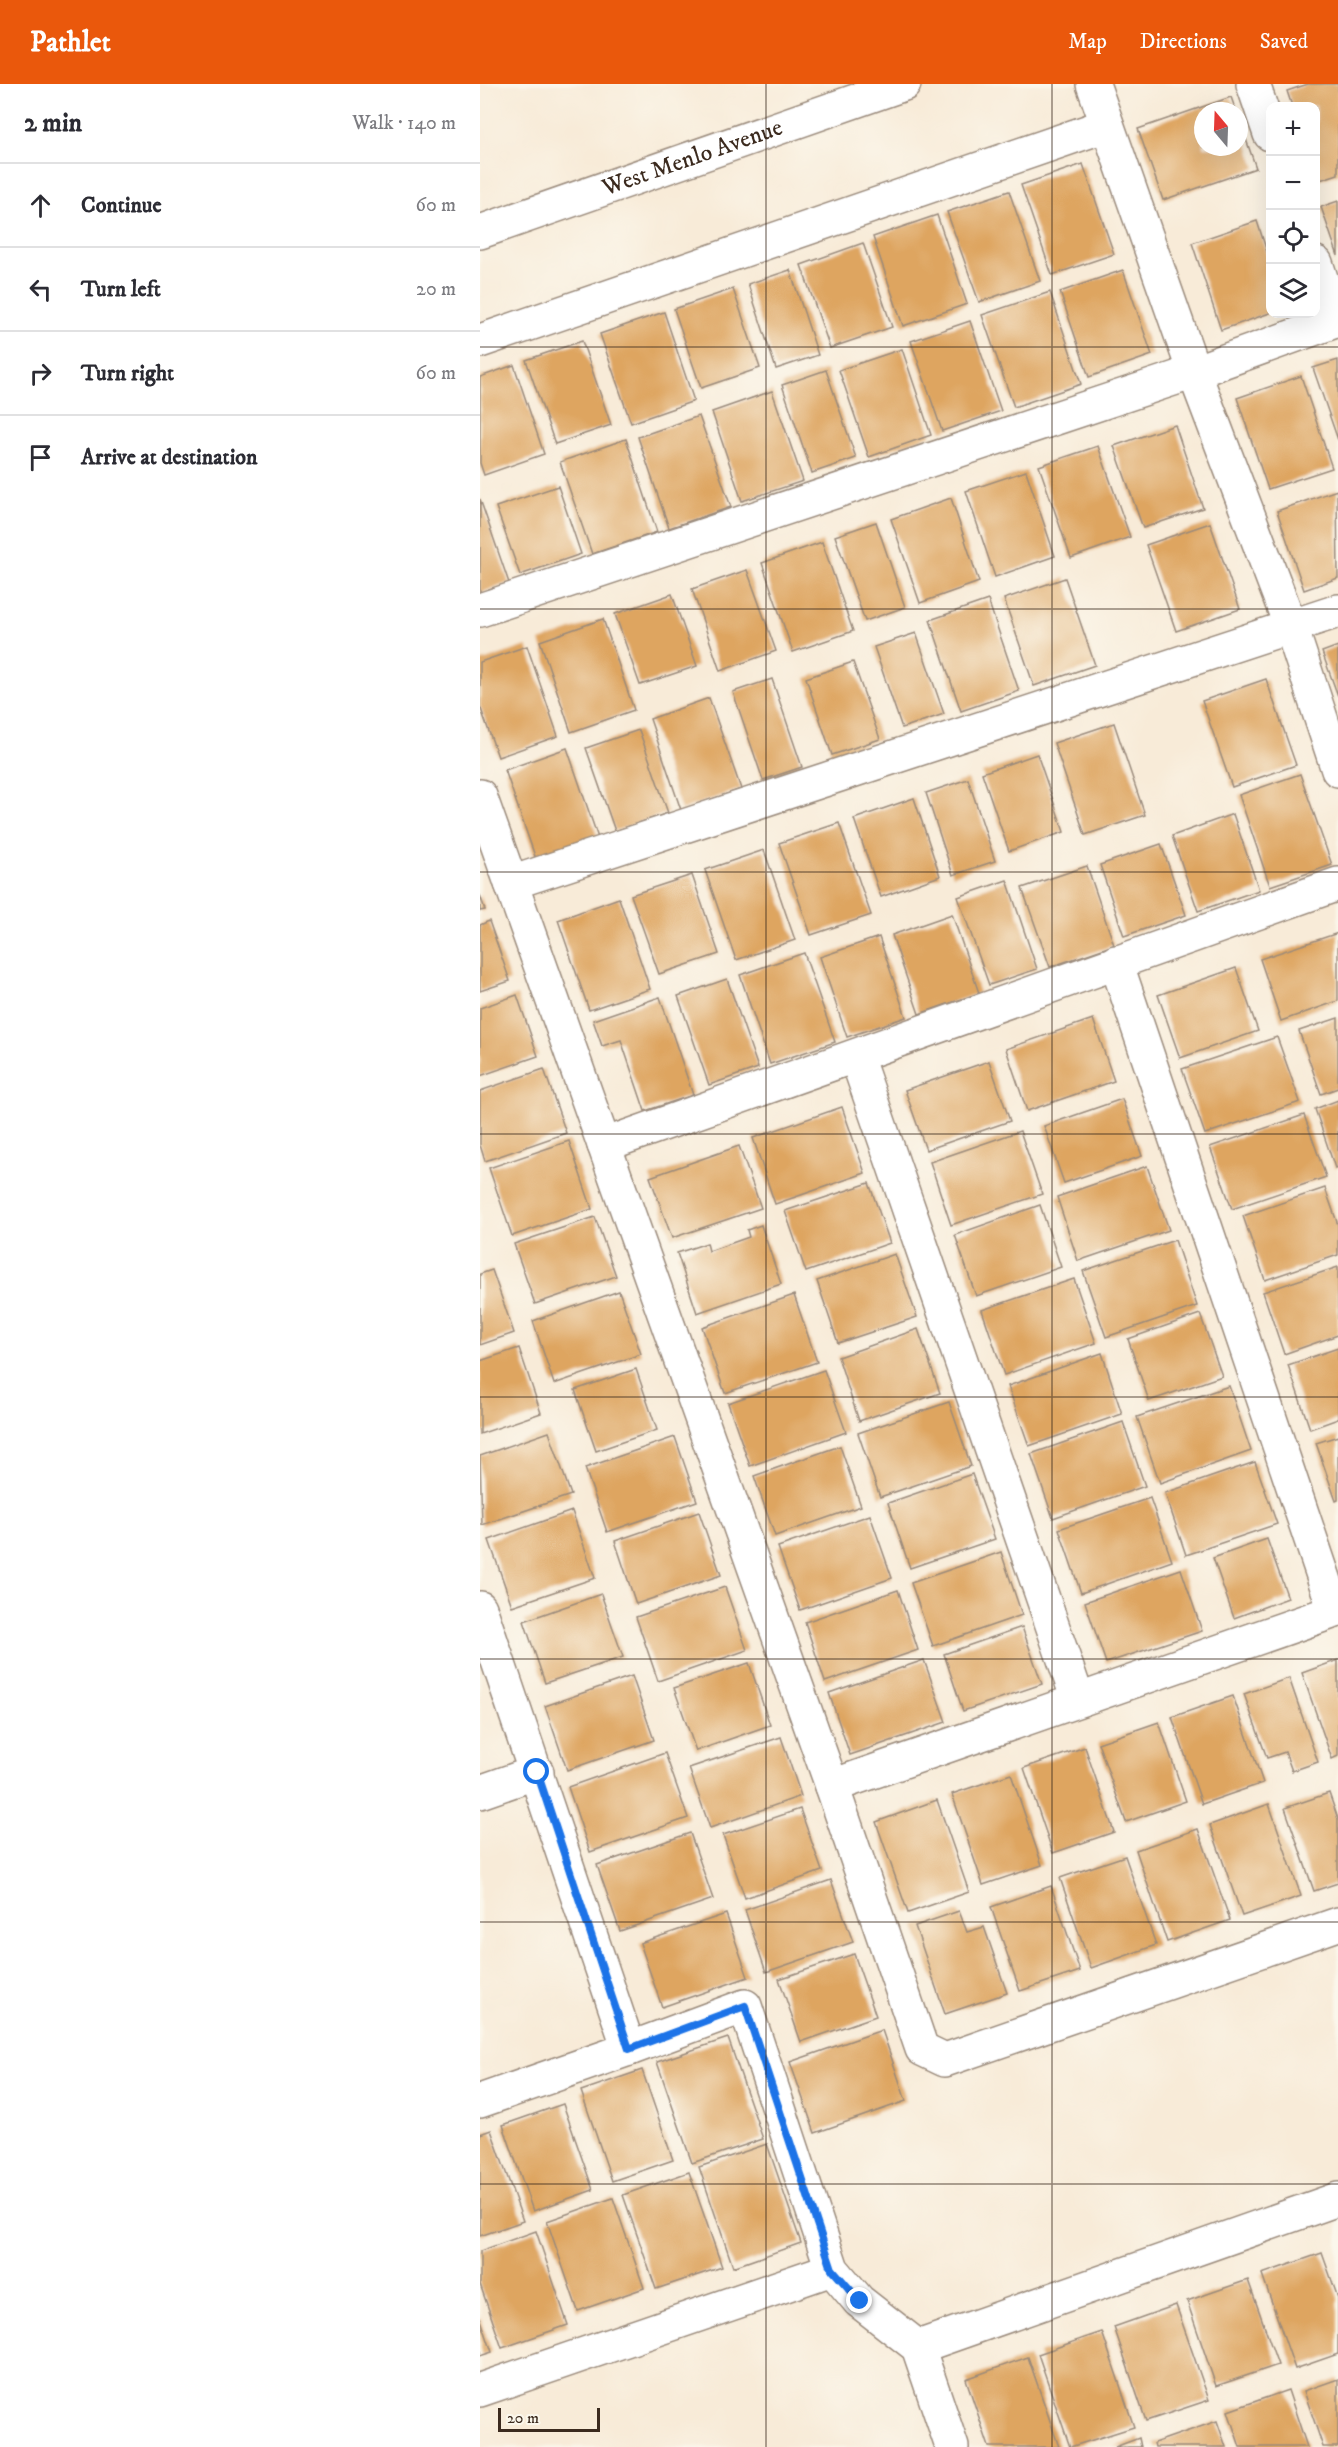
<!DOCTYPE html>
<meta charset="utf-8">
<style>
:root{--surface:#fff;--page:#f7f7f7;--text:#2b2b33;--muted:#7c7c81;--line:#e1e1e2;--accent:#ea580c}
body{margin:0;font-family:"IM FELL DW Pica",serif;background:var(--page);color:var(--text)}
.controls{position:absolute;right:18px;top:18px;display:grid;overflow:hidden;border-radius:12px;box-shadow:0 6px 24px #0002}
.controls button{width:54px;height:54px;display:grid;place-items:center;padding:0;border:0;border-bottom:2px solid var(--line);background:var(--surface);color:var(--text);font:30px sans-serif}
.compass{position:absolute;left:714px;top:18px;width:54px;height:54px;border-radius:50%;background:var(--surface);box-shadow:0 6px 24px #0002;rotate:341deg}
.scale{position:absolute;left:18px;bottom:15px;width:102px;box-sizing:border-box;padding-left:6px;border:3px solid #3b2a1e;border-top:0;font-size:16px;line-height:21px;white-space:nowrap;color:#3b2a1e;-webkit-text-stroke:4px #fbf7ec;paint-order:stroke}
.stop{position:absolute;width:18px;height:18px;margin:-14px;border:4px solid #1a73e8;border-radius:50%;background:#fff}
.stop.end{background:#1a73e8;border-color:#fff;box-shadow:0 2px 6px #0008}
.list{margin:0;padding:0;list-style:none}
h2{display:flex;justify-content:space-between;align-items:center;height:78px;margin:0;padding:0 24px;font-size:26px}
h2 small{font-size:20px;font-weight:400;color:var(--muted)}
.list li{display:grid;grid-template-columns:39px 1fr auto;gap:18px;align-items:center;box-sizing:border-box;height:84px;padding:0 24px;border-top:2px solid var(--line)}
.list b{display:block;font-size:22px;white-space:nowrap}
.list em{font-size:20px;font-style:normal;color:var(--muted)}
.icon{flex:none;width:33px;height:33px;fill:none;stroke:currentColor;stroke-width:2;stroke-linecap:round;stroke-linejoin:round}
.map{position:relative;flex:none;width:858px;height:2363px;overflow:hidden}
header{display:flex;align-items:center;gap:36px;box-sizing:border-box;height:84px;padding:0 30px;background:var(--accent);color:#fff}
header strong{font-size:28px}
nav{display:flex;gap:33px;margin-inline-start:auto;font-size:21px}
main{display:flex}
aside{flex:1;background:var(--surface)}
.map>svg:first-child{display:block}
</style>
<header>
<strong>Pathlet</strong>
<nav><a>Map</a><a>Directions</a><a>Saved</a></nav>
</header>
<main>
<aside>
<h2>2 min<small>Walk · 140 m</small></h2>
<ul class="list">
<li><svg class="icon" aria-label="ahead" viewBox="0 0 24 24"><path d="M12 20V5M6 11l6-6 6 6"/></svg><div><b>Continue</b></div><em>60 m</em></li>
<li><svg class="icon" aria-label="left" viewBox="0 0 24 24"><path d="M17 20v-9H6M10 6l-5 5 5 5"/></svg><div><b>Turn left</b></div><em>20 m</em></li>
<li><svg class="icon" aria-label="right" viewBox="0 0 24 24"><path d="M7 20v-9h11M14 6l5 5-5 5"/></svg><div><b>Turn right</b></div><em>60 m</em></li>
<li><svg class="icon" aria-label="arrive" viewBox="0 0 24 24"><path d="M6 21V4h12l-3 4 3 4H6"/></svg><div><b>Arrive at destination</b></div></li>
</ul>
</aside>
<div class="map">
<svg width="858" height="2363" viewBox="0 0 858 2363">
<rect width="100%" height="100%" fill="#fbf7ec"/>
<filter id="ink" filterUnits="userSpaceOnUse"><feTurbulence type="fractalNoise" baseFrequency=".0167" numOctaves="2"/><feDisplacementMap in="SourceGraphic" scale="12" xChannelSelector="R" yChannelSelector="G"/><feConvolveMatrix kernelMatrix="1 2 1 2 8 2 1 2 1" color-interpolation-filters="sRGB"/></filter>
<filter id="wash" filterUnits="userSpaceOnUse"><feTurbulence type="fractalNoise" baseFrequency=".008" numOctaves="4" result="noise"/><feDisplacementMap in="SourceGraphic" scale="24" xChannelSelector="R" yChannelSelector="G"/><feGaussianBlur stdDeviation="1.35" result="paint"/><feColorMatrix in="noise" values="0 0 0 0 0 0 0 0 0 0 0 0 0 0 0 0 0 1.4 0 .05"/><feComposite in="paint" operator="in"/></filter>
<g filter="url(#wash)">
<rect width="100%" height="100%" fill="#f8ebd8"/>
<g id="blocks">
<g fill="#dea560">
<polygon points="828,0 858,0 858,90 837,97 836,92 836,22 812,22 807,7"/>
<polygon points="751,13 756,27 723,27 723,63 759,63 759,35 776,84 683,116 658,45"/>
<polygon points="603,80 634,170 572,191 541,101"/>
<polygon points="529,107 560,197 499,218 467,128"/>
<polygon points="858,117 858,172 841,123"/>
<polygon points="457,131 487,220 423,242 393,153"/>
<polygon points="777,137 790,177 790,229 741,246 712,159"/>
<polygon points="383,159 412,243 350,264 321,181"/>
<polygon points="310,186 338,271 296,285 268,200"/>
<polygon points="643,186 672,271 609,293 580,208"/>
<polygon points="253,205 280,284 221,304 194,225"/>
<polygon points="570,208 601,300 534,323 502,231"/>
<polygon points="184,228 214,317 151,339 120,250"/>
<polygon points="490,237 521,327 462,347 431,257"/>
<polygon points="102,257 131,341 75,360 46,276"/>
<polygon points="422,265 451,351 389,373 359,286"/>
<polygon points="858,276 858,356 833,284"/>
<polygon points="34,281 64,370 4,391 0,379 0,293"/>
<polygon points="346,286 376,374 332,389 302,301"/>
<polygon points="821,292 852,384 788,405 757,314"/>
<polygon points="292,307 323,397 262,417 232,328"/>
<polygon points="219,332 251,423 189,444 158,353"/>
<polygon points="695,341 723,424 663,444 634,362"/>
<polygon points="146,355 177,448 112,470 80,378"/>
<polygon points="618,362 650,453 591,474 559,382"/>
<polygon points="546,387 575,472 515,493 486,407"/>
<polygon points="78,402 101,470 40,491 16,423"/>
<polygon points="857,406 858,494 824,506 797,427"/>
<polygon points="471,414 499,498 440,519 411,435"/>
<polygon points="0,415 29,499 0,509"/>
<polygon points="396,438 425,523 385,537 355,452"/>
<polygon points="730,439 760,525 696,547 666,461"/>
<polygon points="342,458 373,547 313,568 282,479"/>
<polygon points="267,486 296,567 240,587 212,505"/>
<polygon points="585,494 615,581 554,602 524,515"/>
<polygon points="192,510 217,582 160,601 135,530"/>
<polygon points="508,516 539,607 481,627 450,536"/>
<polygon points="123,535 154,626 91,648 60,557"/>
<polygon points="436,549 464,630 422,644 394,563"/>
<polygon points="47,562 78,652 18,673 0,622 0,578"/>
<polygon points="858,562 858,612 842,568"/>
<polygon points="373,578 400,655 352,671 326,594"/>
<polygon points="292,595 322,683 283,696 253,608"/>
<polygon points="786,595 816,681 752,703 722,617"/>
<polygon points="229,614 261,705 201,726 170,635"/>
<polygon points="634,639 665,731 605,751 574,659"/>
<polygon points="159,646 188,729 135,747 106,664"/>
<polygon points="87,664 119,757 57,778 25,686"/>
<polygon points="557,670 584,748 529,767 502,689"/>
<polygon points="820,690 852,781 790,802 759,711"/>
<polygon points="488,695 515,777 473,791 446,709"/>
<polygon points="434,714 460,792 401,813 374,735"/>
<polygon points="753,730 779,806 718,827 692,752"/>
<polygon points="359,739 391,831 331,851 299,759"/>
<polygon points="681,760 706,831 644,852 620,781"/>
<polygon points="284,766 315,856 256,876 225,786"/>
<polygon points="607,782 634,861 570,883 542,804"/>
<polygon points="212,791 239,870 179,890 151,811"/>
<polygon points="527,796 557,885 509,901 478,813"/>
<polygon points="0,811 5,826 0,827"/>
<polygon points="139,814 170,905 109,926 78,836"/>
<polygon points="472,830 499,909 439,930 412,851"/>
<polygon points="9,837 30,897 0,907 0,841"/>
<polygon points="858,849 858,917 801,937 780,875"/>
<polygon points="399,853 426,933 367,953 340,873"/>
<polygon points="324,869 355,958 290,980 260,891"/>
<polygon points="756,884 778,947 700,974 678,911"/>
<polygon points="247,895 278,984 229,1001 198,912"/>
<polygon points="37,911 58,972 0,992 0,924"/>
<polygon points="180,913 213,1011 165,1027 141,956 122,962 113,936"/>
<polygon points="858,934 858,1004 841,1010 819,947"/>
<polygon points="613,935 634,997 547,1027 526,965"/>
<polygon points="797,953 820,1018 725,1050 702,985"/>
<polygon points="509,977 530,1037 446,1066 425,1006"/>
<polygon points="64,985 86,1049 5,1077 0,1061 0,1007"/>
<polygon points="642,1015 662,1072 584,1099 564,1042"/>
<polygon points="858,1016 858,1083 855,1084 835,1025"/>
<polygon points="362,1023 385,1089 295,1120 273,1054"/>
<polygon points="824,1031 846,1093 752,1125 730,1063"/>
<polygon points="540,1047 562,1110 471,1141 450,1078"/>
<polygon points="89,1057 112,1125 32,1152 9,1084"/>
<polygon points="259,1062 281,1124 192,1154 170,1093"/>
<polygon points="667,1082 689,1146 598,1177 577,1113"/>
<polygon points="389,1099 410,1159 326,1188 305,1127"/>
<polygon points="845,1104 858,1141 858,1171 785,1196 763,1132"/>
<polygon points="560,1121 581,1183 496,1212 475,1151"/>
<polygon points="115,1133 136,1192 55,1220 34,1160"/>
<polygon points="281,1141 301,1200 217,1229 197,1169 227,1159 229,1167 269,1153 267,1146"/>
<polygon points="695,1156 717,1222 626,1253 603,1187"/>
<polygon points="415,1170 437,1233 358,1259 337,1197"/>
<polygon points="858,1183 858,1251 804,1270 783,1208"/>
<polygon points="12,1186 34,1249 0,1261 0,1190"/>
<polygon points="594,1195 616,1259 524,1291 502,1226"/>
<polygon points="139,1207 161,1270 74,1300 53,1237"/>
<polygon points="314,1211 337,1278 245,1309 222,1243"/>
<polygon points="720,1230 742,1292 669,1317 648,1255"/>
<polygon points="438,1245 460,1309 379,1337 358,1273"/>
<polygon points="39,1264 61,1329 0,1350 0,1277"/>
<polygon points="858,1264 858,1335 830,1345 808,1281"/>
<polygon points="622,1269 642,1330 549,1362 528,1302"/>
<polygon points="156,1285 177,1346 116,1367 95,1306"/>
<polygon points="344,1286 366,1348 270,1382 248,1319"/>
<polygon points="749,1302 771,1367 680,1399 657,1333"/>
<polygon points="469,1318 491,1382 400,1413 378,1349"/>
<polygon points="643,1338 665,1402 573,1434 551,1370"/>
<polygon points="69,1348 91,1411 2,1441 0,1372"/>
<polygon points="858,1352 858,1416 856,1417 836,1359"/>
<polygon points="195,1353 217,1417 127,1448 105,1384"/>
<polygon points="360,1362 381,1422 295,1452 274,1392"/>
<polygon points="775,1378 797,1440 706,1471 685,1409"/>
<polygon points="492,1390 515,1455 430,1484 408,1419"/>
<polygon points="670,1414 692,1477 601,1509 579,1445"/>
<polygon points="92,1427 115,1494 32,1522 9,1456"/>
<polygon points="219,1428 241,1491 156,1520 135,1457"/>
<polygon points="390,1431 412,1494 320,1526 298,1463"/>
<polygon points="787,1455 808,1514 754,1534 733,1474"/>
<polygon points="521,1468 542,1531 453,1562 431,1499"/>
<polygon points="701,1485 722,1547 626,1579 605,1518"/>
<polygon points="245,1503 267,1566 178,1597 156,1533"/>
<polygon points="418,1506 438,1566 345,1598 325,1538"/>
<polygon points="121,1510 143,1573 65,1599 44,1537"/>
<polygon points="542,1543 562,1600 483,1627 464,1570"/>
<polygon points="444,1576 466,1638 370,1671 349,1609"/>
<polygon points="858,1576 858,1672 852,1675 822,1589"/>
<polygon points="269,1579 290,1641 216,1667 194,1604"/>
<polygon points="152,1592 174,1656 87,1686 65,1622"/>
<polygon points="809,1594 838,1678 812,1687 805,1668 787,1674 764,1610"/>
<polygon points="753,1612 783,1699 722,1720 692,1633"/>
<polygon points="679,1638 706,1717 646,1738 618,1659"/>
<polygon points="301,1653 321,1712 230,1744 209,1684"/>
<polygon points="605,1663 634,1748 573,1769 544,1684"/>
<polygon points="185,1669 208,1734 110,1768 88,1703"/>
<polygon points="531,1690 562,1781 503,1801 472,1710"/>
<polygon points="849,1709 858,1735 858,1799 834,1807 805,1724"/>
<polygon points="457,1716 489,1808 428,1829 396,1738"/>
<polygon points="789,1720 821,1812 762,1832 730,1741"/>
<polygon points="320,1725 342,1787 265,1814 243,1751"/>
<polygon points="718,1745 750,1836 687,1858 656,1766"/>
<polygon points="210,1749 233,1815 140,1847 117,1781"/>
<polygon points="645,1772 676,1861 611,1884 580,1794"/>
<polygon points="351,1796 373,1858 286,1888 265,1826"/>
<polygon points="571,1802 600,1887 540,1907 511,1823"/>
<polygon points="479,1827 487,1848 504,1843 527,1909 465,1930 435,1842"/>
<polygon points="246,1830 268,1893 182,1923 160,1859"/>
<polygon points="374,1870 396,1932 321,1958 299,1895"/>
<polygon points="402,1946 426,2017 335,2049 310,1978"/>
<polygon points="248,1954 283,2055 212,2079 177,1978"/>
<polygon points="162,1986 193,2076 132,2097 101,2007"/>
<polygon points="83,2020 113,2106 53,2127 23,2041"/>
<polygon points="11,2046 43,2137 0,2152 0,2050"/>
<polygon points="287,2060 321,2159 253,2183 219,2083"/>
<polygon points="209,2088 242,2183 176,2205 143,2111"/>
<polygon points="133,2114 164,2204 98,2227 67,2137"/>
<polygon points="56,2147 88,2241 22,2264 0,2200 0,2167"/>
<polygon points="842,2169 858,2214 858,2270 815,2285 782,2190"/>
<polygon points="768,2196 798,2281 736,2302 707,2217"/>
<polygon points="696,2221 729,2316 666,2337 634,2243"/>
<polygon points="0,2233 12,2268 0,2272"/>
<polygon points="622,2248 654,2343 590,2363 558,2270"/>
<polygon points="548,2273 579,2363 509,2363 486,2295"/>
<polygon points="858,2295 858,2363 843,2363 824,2307"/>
<polygon points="808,2306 827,2363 760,2363 748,2327"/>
<polygon points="737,2337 746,2363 675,2363 674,2359"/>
<polygon points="659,2354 661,2363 635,2363"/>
</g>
</g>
</g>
<g filter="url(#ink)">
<use href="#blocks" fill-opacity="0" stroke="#9a8a7b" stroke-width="1.5"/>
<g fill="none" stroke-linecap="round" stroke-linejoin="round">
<g stroke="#9a8a7b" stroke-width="36">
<g id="minor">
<polyline points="613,0 714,288 811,543 858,686"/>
<polyline points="773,0 790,50"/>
<polyline points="836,179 855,237"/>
<polyline points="0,257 627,41"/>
<polyline points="0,526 714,288 858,236"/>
<polyline points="0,712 352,1702 442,1965 465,1976 858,1840"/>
<polyline points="31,799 858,527"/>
<polyline points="636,878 855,1527"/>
<polyline points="376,972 598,1616"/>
<polyline points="124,1061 858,800"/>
<polyline points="0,1524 149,1965 265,1922 352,2185 379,2217 438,2263 472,2363"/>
<polyline points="352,1702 858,1526"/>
<polyline points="0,1708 57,1688"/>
<polyline points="0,2017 149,1965"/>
<polyline points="438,2263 858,2115"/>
<polyline points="0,2306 352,2185"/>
</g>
</g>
<g stroke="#9a8a7b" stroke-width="36">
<g id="major">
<path id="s1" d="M 0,148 L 424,0"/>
</g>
</g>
<use href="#minor" stroke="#fff" stroke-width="33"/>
<use href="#major" stroke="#fff" stroke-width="33"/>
</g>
</g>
<g fill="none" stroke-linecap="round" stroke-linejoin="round" filter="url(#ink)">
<polyline stroke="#1a73e8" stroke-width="8" points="57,1688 149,1965 265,1922 352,2185 380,2217"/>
</g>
<path fill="none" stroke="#3b2a1e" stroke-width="1.5" stroke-opacity="0.55" d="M 286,0 L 286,2363M 572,0 L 572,2363M 0,263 L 858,263M 0,525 L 858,525M 0,788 L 858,788M 0,1050 L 858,1050M 0,1313 L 858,1313M 0,1575 L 858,1575M 0,1838 L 858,1838M 0,2100 L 858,2100"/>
<g text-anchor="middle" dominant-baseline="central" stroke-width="4.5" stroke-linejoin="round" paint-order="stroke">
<g font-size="24" fill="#3b2a1e" stroke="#fbf7ec">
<text stroke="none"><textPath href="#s1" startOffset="225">West Menlo Avenue</textPath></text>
</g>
</g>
</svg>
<div class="controls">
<button>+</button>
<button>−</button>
<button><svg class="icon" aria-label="locate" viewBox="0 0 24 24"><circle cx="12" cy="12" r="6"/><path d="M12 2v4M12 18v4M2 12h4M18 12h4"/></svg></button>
<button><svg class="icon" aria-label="layers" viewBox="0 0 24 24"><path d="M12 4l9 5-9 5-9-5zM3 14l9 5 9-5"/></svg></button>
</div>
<svg class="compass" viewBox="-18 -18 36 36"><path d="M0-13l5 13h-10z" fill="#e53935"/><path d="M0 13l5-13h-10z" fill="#7c7c81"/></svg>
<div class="scale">20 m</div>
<div class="stop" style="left:57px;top:1688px"></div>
<div class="stop end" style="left:380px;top:2217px"></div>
</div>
</main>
